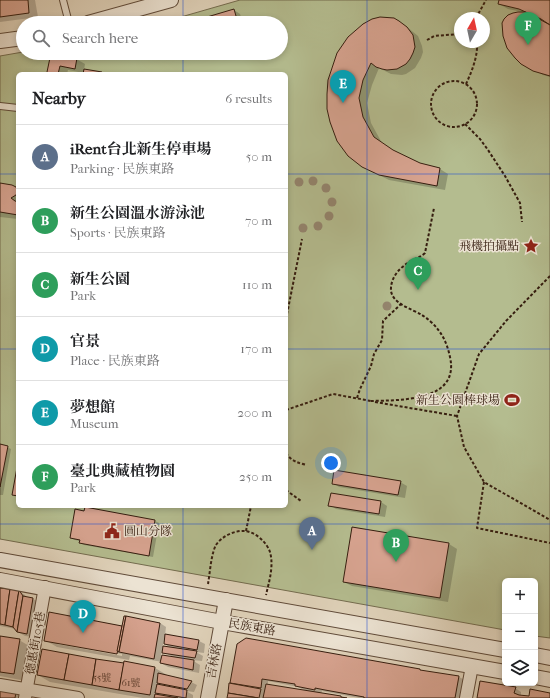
<!DOCTYPE html>
<meta charset="utf-8">
<style>
:root{--surface:#fff;--page:#f2f2f2;--text:#202124;--muted:#757577;--line:#e0e0e0;--accent:#8f2418}
body{margin:0;font-family:"IM FELL French Canon","Noto Serif TC",serif;background:var(--page);color:var(--text)}
.controls{position:absolute;right:12px;bottom:12px;display:grid;overflow:hidden;border-radius:6px;box-shadow:0 2px 6px #0003}
.controls button{width:36px;height:36px;display:grid;place-items:center;padding:0;border:0;border-bottom:1px solid var(--line);background:var(--surface);color:var(--text);font:20px sans-serif}
.compass{position:absolute;left:454px;top:12px;width:36px;height:36px;border-radius:50%;background:var(--surface);box-shadow:0 2px 6px #0003;rotate:9deg}
.you{position:absolute;left:331px;top:463px;width:14px;height:14px;margin:-10px;border:3px solid #fff;border-radius:50%;background:#1a73e8;box-shadow:0 0 0 6px #1a73e833}
.badge{display:grid;place-items:center;width:26px;height:26px;border-radius:50%;background:var(--accent);color:#fff;font-size:13px;font-weight:700}
.pin{position:absolute;translate:-50% -33px;filter:drop-shadow(0 1px 2px #0008)}
.pin::after{content:'';position:absolute;top:21px;width:14px;height:12px;background:inherit;clip-path:polygon(0 0,100% 0,50% 100%)}
.list{margin:0;padding:0;list-style:none}
h2{display:flex;justify-content:space-between;align-items:center;height:52px;margin:0;padding:0 16px;font-size:17px}
h2 small{font-size:13px;font-weight:400;color:var(--muted)}
.list li{display:grid;grid-template-columns:26px 1fr auto;gap:12px;align-items:center;box-sizing:border-box;height:64px;padding:0 16px;border-top:1px solid var(--line)}
.list b{display:block;font-size:15px;white-space:nowrap}
.list p{margin:0;font-size:13px;white-space:nowrap;color:var(--muted)}
.list em{font-size:13px;font-style:normal;color:var(--muted)}
.icon{flex:none;width:22px;height:22px;fill:none;stroke:currentColor;stroke-width:2;stroke-linecap:round;stroke-linejoin:round}
.map{position:relative;flex:none;width:550px;height:698px;overflow:hidden}
.search{position:absolute;background:var(--surface);box-shadow:0 2px 6px #0003;left:16px;top:16px;width:272px;height:44px;display:flex;align-items:center;gap:10px;box-sizing:border-box;padding:0 14px;border-radius:22px;color:var(--muted);font-size:15px}
.panel{position:absolute;background:var(--surface);box-shadow:0 2px 6px #0003;left:16px;top:72px;width:272px;height:436px;border-radius:6px}
.map>svg:first-child{display:block}
</style>
<div class="map">
<svg width="550" height="698" viewBox="0 0 550 698">
<rect width="100%" height="100%" fill="#e1d4bc"/>
<filter id="stains"><feTurbulence type="fractalNoise" baseFrequency=".005" numOctaves="4"/><feColorMatrix values="0 0 0 0 .2 0 0 0 0 .09 0 0 0 0 .02 0 0 0 .5 -.17"/></filter>
<radialGradient id="worn" r=".72"><stop offset=".6" stop-color="#630" stop-opacity="0"/><stop offset="1" stop-color="#630" stop-opacity=".3"/></radialGradient>
<path fill="#b4bc8f" stroke="#746c4f" fill-rule="evenodd" d="M 240,0 L 550,0 L 550,638 L 535,636 L 535,581 L 505,581 L 505,630 L 0,539 L 0,56 L 23,52 L 23,53 L 281,53 L 281,23 L 160,23 ZM 460,18 L 484,18 L 484,42 L 460,42 ZM 18,74 L 286,74 L 286,506 L 18,506 Z"/>
<g fill="#0003" fill-rule="evenodd">
<polygon points="0,0 35,0 38,17 0,22"/>
<polygon points="500,0 550,0 550,77 543,75 521,63 522,12 508,9 499,4"/>
<polygon points="234,10 240,14 243,23 210,23"/>
<polygon points="398,22 407,27 418,36 422,46 423,52 421,58 415,68 406,74 402,75 391,74 379,68 372,85 367,103 371,123 382,143 398,154 419,164 440,169 448,174 445,190 389,180 371,171 331,122"/>
<polygon points="52,53 66,53 85,64 84,70 102,74 84,74 84,73 68,70 67,74 50,74"/>
<polygon points="0,184 12,186 18,189 18,219 0,217"/>
<polygon points="0,445 7,447 11,449 3,495 0,495"/>
<polygon points="400,482 407,486 405,498 339,487 333,483"/>
<polygon points="331,494 381,502 387,506 385,517 336,509 330,505"/>
<polygon points="155,521 159,523 153,557 84,545 80,543 80,541 75,540 71,538"/>
<polygon points="449,544 457,549 448,602 352,586 344,582"/>
<polygon points="0,588 18,591 25,595 27,598 33,599 39,602 34,637 25,636 18,632 16,629 0,626"/>
<path d="M 125,617 L 160,623 L 166,627 L 165,635 L 199,641 L 205,644 L 204,653 L 196,652 L 203,656 L 202,661 L 192,660 L 200,665 L 199,673 L 168,667 L 161,663 L 162,662 L 130,656 L 129,660 L 57,647 L 45,640 L 123,627 ZM 57,642 L 122,654 L 122,656 L 57,644 ZM 163,643 L 173,649 L 163,647 ZM 162,651 L 173,657 L 161,656 Z"/>
<polygon points="0,637 19,640 31,647 26,681 0,676"/>
<path d="M 238,644 L 459,677 L 465,680 L 462,698 L 359,698 L 322,691 L 321,694 L 345,698 L 228,698 L 230,684 L 231,684 ZM 268,681 L 298,687 L 306,691 L 268,685 Z"/>
<polygon points="124,665 155,668 167,675 167,676 191,682 197,685 194,692 186,691 193,695 193,698 143,698 50,682 38,675"/>
<polygon points="515,688 521,692 521,696 530,697 550,694 550,698 478,698"/>
<polygon points="15,693 24,698 0,698"/>
</g>
<g fill="#d8a491" stroke="#351d0f">
<polygon points="0,0 28,0 29,13 0,17"/>
<polygon points="499,0 550,0 550,25 541,19 519,9 498,4"/>
<polygon points="234,9 238,23 209,23 207,17"/>
<polygon points="518,12 525,12 532,15 550,25 550,76 533,71 521,64 515,58 507,48 503,36 502,23 504,19 508,15 513,13"/>
<polygon points="380,17 394,18 399,21 407,27 413,35 415,47 413,53 410,59 406,64 397,69 387,70 382,69 376,67 371,63 363,80 359,98 363,117 374,137 393,150 420,163 440,168 437,186 379,175 362,167 348,156 337,141 330,122 327,109 327,94 328,80 337,53 348,37 363,24 372,19"/>
<polygon points="51,53 65,53 64,55 77,58 75,69 60,66 58,74 49,74 47,72"/>
<polygon points="84,69 102,72 101,74 83,74"/>
<polygon points="0,183 12,185 16,187 17,189 18,192 16,195 11,198 15,201 18,202 18,215 0,212"/>
<polygon points="0,444 8,446 0,487"/>
<polygon points="18,462 18,496 12,495"/>
<polygon points="334,470 401,481 398,495 332,484"/>
<polygon points="331,493 381,501 379,514 328,506"/>
<polygon points="85,507 155,520 149,556 79,543 80,540 70,538 75,509 84,511"/>
<polygon points="352,527 449,543 440,598 343,582"/>
<polygon points="0,588 10,589 5,625 0,624"/>
<polygon points="10,589 19,590 13,627 5,625"/>
<polygon points="19,590 23,596 17,632 13,627"/>
<polygon points="23,596 33,598 27,634 17,632"/>
<polygon points="49,612 122,626 117,654 44,641"/>
<polygon points="124,616 126,616 119,652 117,651"/>
<polygon points="126,616 160,623 154,659 119,652"/>
<polygon points="165,634 199,640 197,650 164,644"/>
<polygon points="0,636 20,639 14,674 0,672"/>
<polygon points="246,638 420,669 420,670 459,676 455,698 364,698 364,697 325,690 315,688 315,690 295,686 295,684 262,679 261,688 230,683 237,644"/>
<polygon points="163,646 197,651 195,658 162,653"/>
<polygon points="42,649 69,654 64,680 37,675"/>
<polygon points="69,654 96,659 92,685 64,680"/>
<polygon points="162,655 194,660 193,670 160,663"/>
<polygon points="96,659 124,663 119,690 92,685"/>
<polygon points="124,661 155,667 150,695 119,690"/>
<polygon points="158,673 192,681 187,689 157,683"/>
<polygon points="480,681 516,687 514,693 519,695 529,696 530,689 550,693 550,698 477,698"/>
<polygon points="229,683 261,689 259,698 228,693"/>
<polygon points="157,684 187,690 186,698 155,693"/>
<polygon points="266,684 341,696 341,697 347,698 263,698"/>
<polygon points="0,689 16,692 15,698 0,698"/>
<polygon points="228,693 258,698 227,698"/>
<polygon points="155,694 178,698 154,698"/>
</g>
<g fill="none" stroke-linecap="round" stroke-linejoin="round">
<g stroke="#604b3a" stroke-width="8">
<g id="service">
<polyline points="63,0 69,23"/>
<polyline points="0,106 18,108"/>
</g>
</g>
<g stroke="#604b3a" stroke-width="14">
<g id="minor">
<polyline points="0,685 78,698"/>
<polyline points="25,698 45,587"/>
<polyline points="466,698 472,666"/>
</g>
</g>
<g stroke="#604b3a" stroke-width="16">
<g id="tertiary">
<polyline points="88,23 171,0"/>
<polyline points="0,41 23,38"/>
<polyline points="0,560 505,650"/>
<polyline points="0,580 222,622 505,672"/>
<polyline points="535,655 550,658"/>
<polyline points="535,677 550,680"/>
<polyline points="208,698 226,600"/>
</g>
</g>
<g stroke="#351d0f" stroke-width="2" stroke-dasharray="3 2" stroke-linecap="butt">
<polyline points="476,18 486,0"/>
<polyline points="427,40 434,36 460,34"/>
<circle cx="454" cy="104" r="23"/>
<path d="M 466,84 C 472,71 478,56 477,42"/>
<polyline points="465,124 480,139 488,150 505,176 520,203 522,222"/>
<polyline points="550,276 506,321 479,354 462,402 457,416 464,447 484,482 550,520"/>
<polyline points="286,319 302,239"/>
<polyline points="357,398 360,389 371,366 374,354 382,340 383,321 401,304"/>
<path d="M 371,401 C 400,400 460,402 450,357 C 447,343 442,332 431,322 C 428,319 425,317 422,315 C 412,309 393,304 391,291 C 390,276 402,265 415,259 C 419,257 422,256 425,253 L 434,208"/>
<polyline points="375,402 457,416"/>
<polyline points="286,410 333,394 371,401"/>
<path d="M 286,453 C 291,461 298,463 307,465"/>
<polyline points="484,482 477,528 550,543"/>
<polyline points="286,490 301,501"/>
<polyline points="246,531 251,506"/>
<path d="M 208,584 C 210,573 211,554 216,545 C 222,536 235,530 245,531 C 256,532 267,543 270,552 C 274,566 269,582 266,595"/>
</g>
<use href="#service" stroke="#ece3d3" stroke-width="6"/>
<use href="#minor" stroke="#ece3d3" stroke-width="12"/>
<use href="#tertiary" stroke="#ece3d3" stroke-width="14"/>
</g>
<g fill="#94856e">
<circle cx="313" cy="181" r="4.5"/>
<circle cx="299" cy="182" r="4.5"/>
<circle cx="326" cy="188" r="4.5"/>
<circle cx="332" cy="202" r="4.5"/>
<circle cx="329" cy="216" r="4.5"/>
<circle cx="318" cy="226" r="4.5"/>
<circle cx="303" cy="228" r="4.5"/>
<circle cx="387" cy="306" r="4.5"/>
</g>
<path fill="none" stroke="#1d4ed8" stroke-width="1" stroke-opacity="0.55" d="M 183,0 L 183,23M 367,0 L 367,698M 183,53 L 183,74M 0,174 L 18,174M 286,174 L 550,174M 0,349 L 18,349M 286,349 L 550,349M 183,506 L 183,698M 0,524 L 550,524"/>
<defs>
<g id="sight-bare" transform="scale(1.2)"><path d="M0-6L1.8-2.2L6-1.7L2.9 1.2L3.7 5.4L0 3.3L-3.7 5.4L-2.9 1.2L-6-1.7L-1.8-2.2Z" fill="#8f2418" stroke="#ece3d3" stroke-width="2.5" paint-order="stroke"/></g>
<g id="stadium-bare" transform="scale(1.2)"><path d="M0-5a6.5 5 0 1 0 0 10a6.5 5 0 1 0 0-10ZM-3.5-1.8h7v3.6h-7Z" fill="#8f2418" stroke="#ece3d3" stroke-width="2.5" paint-order="stroke"/></g>
<g id="civic-bare" transform="scale(1.2)"><path d="M-.6-6.5H3V-4.5H.6V-3L4-1V1h2V6H-6V1h2V-1L-.6-3ZM-1.2 2.5V6h2.4V2.5Z" fill="#8f2418" stroke="#ece3d3" stroke-width="2.5" paint-order="stroke"/></g>
</defs>
<g fill-rule="evenodd">
<use href="#sight-bare" x="531" y="246"/>
<use href="#stadium-bare" x="512" y="400"/>
<use href="#civic-bare" x="112" y="531"/>
</g>
<g text-anchor="middle" dominant-baseline="central" stroke-width="3" stroke-linejoin="round" paint-order="stroke">
<g font-size="10" fill="#5e3f30">
<text x="102" y="678">55號</text>
<text x="131" y="683">61號</text>
</g>
<g font-size="12" fill="#351d0f" stroke="#ece3d3" text-anchor="end">
<text x="519" y="246">飛機拍攝點</text>
<text x="500" y="400">新生公園棒球場</text>
<text x="124" y="531" text-anchor="start">圓山分隊</text>
</g>
<g font-size="12" fill="#351d0f" stroke="#ece3d3">
<text transform="translate(252 627) rotate(10)">民族東路</text>
<text transform="translate(35 643) rotate(-80)">德惠街105巷</text>
<text transform="translate(214 661) rotate(-79)">吉林路</text>
</g>
</g>
<rect width="100%" height="100%" filter="url(#stains)"/>
<rect width="100%" height="100%" fill="url(#worn)"/>
</svg>
<div class="controls">
<button>+</button>
<button>−</button>
<button><svg class="icon" aria-label="layers" viewBox="0 0 24 24"><path d="M12 4l9 5-9 5-9-5zM3 14l9 5 9-5"/></svg></button>
</div>
<svg class="compass" viewBox="-18 -18 36 36"><path d="M0-13l5 13h-10z" fill="#e53935"/><path d="M0 13l5-13h-10z" fill="#757577"/></svg>
<div class="you"></div>
<div class="pin badge" style="left:312px;top:550px;background:#5c6f8a">A</div>
<div class="pin badge" style="left:396px;top:562px;background:#2e9e5b">B</div>
<div class="pin badge" style="left:418px;top:290px;background:#2e9e5b">C</div>
<div class="pin badge" style="left:83px;top:633px;background:#0f9aa8">D</div>
<div class="pin badge" style="left:343px;top:103px;background:#0f9aa8">E</div>
<div class="pin badge" style="left:528px;top:45px;background:#2e9e5b">F</div>
<div class="search"><svg class="icon" aria-label="search" viewBox="0 0 24 24"><circle cx="10" cy="10" r="6"/><path d="M15 15l6 6"/></svg>Search here</div>
<section class="panel">
<h2>Nearby<small>6 results</small></h2>
<ul class="list">
<li><span class="badge" style="background:#5c6f8a">A</span><div><b>iRent台北新生停車場</b><p>Parking · 民族東路</p></div><em>50 m</em></li>
<li><span class="badge" style="background:#2e9e5b">B</span><div><b>新生公園溫水游泳池</b><p>Sports · 民族東路</p></div><em>70 m</em></li>
<li><span class="badge" style="background:#2e9e5b">C</span><div><b>新生公園</b><p>Park</p></div><em>110 m</em></li>
<li><span class="badge" style="background:#0f9aa8">D</span><div><b>官景</b><p>Place · 民族東路</p></div><em>170 m</em></li>
<li><span class="badge" style="background:#0f9aa8">E</span><div><b>夢想館</b><p>Museum</p></div><em>200 m</em></li>
<li><span class="badge" style="background:#2e9e5b">F</span><div><b>臺北典藏植物園</b><p>Park</p></div><em>250 m</em></li>
</ul>
</section>
</div>
